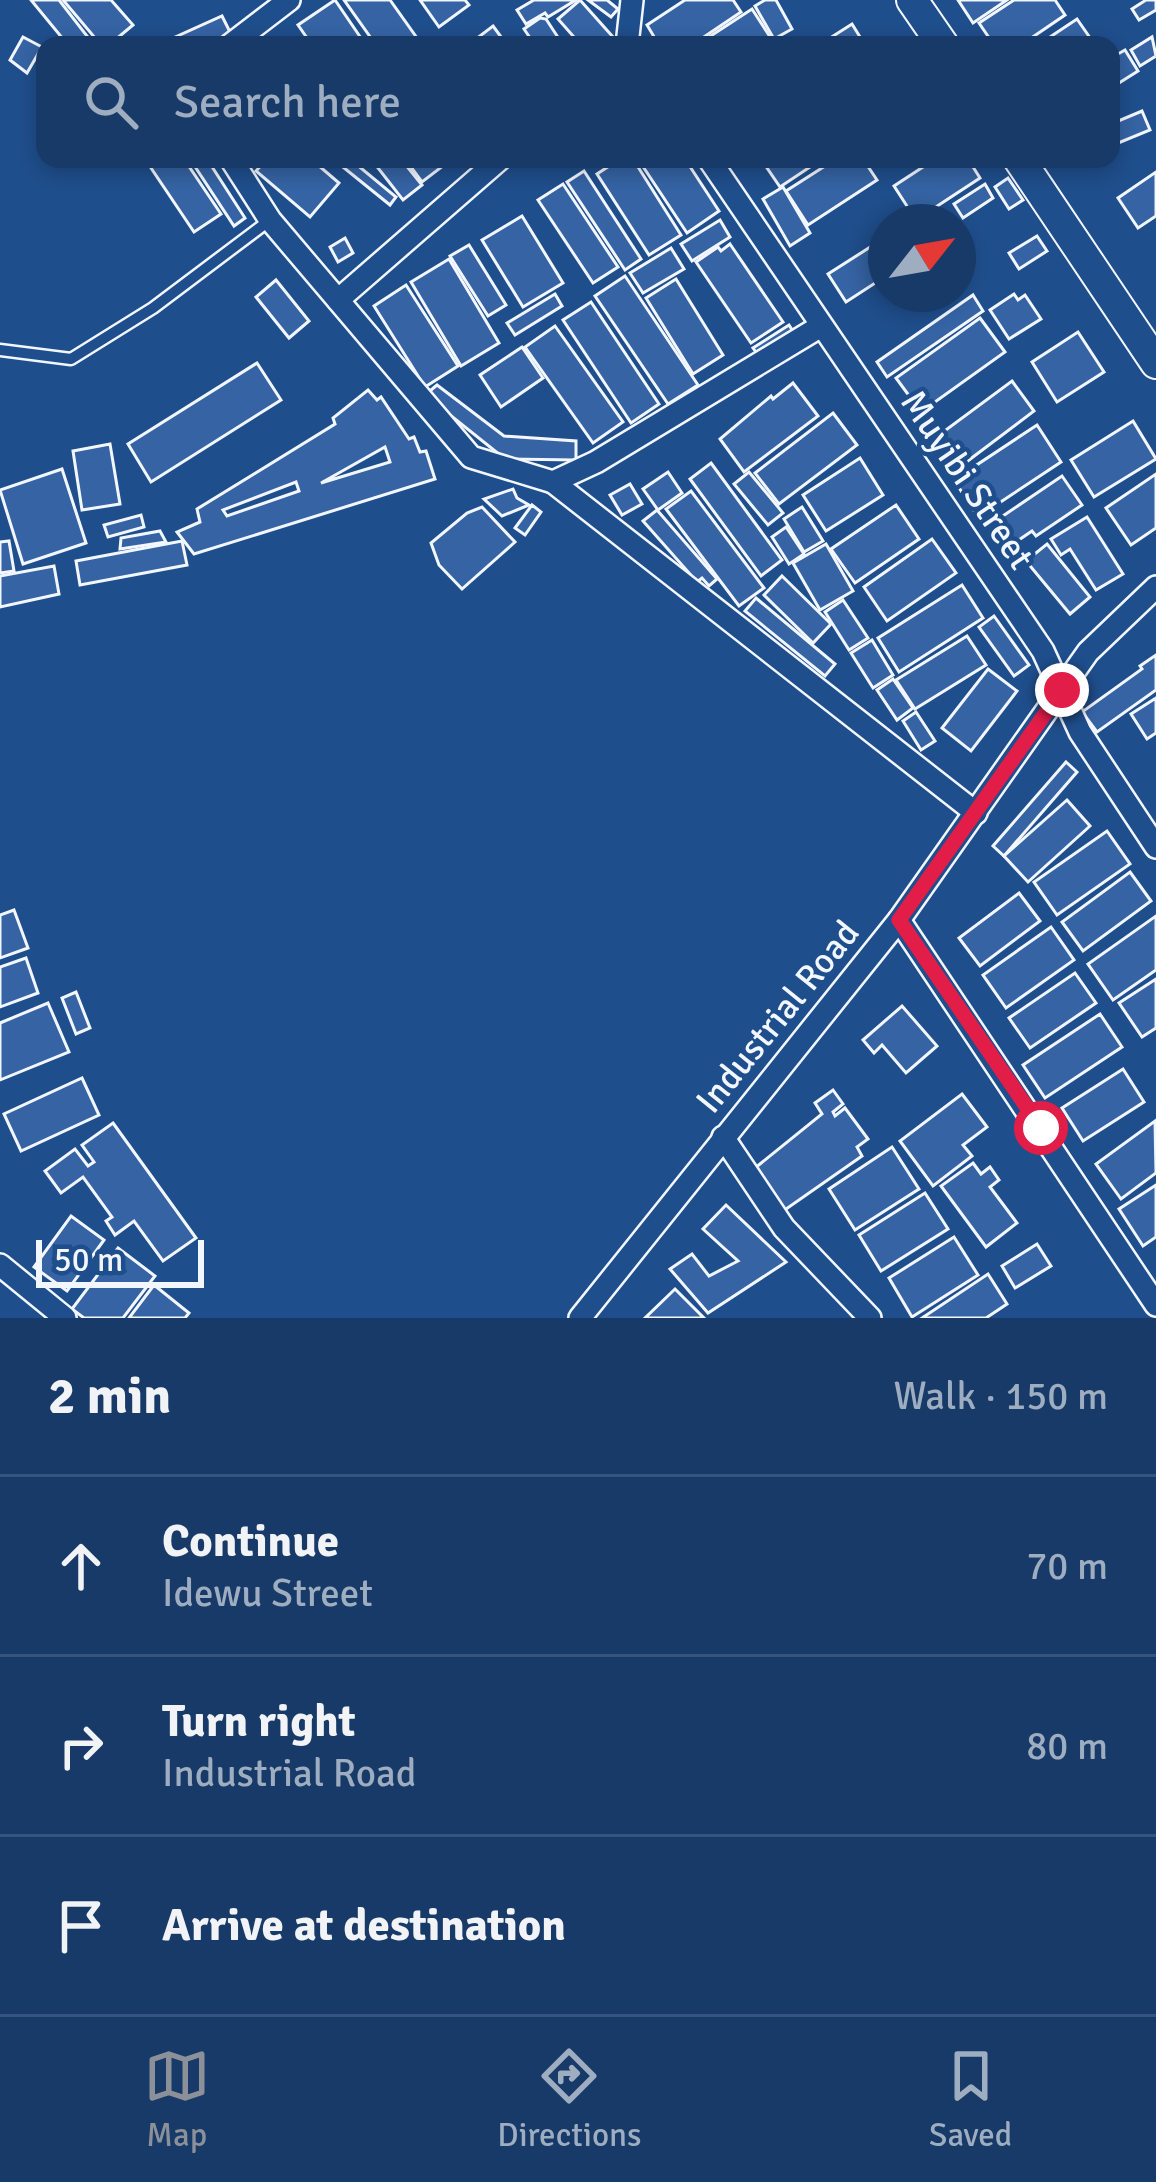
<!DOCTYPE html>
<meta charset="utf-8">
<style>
:root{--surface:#173a69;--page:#244571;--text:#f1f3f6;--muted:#9eadc0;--line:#36547d;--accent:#8c9099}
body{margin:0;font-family:Signika,sans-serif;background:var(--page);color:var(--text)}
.compass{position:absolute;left:868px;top:204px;width:108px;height:108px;border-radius:50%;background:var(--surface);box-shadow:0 6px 18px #0003;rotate:59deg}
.scale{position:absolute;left:36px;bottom:30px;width:168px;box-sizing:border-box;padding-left:12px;border:6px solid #f2f6ff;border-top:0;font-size:33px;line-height:42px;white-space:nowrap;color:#f2f6ff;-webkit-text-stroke:9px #1f4e8c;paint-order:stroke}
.stop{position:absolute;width:36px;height:36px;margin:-27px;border:9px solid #e11d48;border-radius:50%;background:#fff}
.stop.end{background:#e11d48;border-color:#fff;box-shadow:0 3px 12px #0008}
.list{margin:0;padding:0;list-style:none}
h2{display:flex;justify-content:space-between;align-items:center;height:156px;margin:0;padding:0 48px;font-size:51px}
h2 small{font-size:39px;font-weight:400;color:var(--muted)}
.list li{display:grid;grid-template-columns:78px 1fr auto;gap:36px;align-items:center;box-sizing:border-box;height:180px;padding:0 48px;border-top:3px solid var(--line)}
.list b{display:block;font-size:45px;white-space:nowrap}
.list p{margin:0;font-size:39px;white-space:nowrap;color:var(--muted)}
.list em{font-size:39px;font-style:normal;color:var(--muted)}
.icon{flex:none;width:66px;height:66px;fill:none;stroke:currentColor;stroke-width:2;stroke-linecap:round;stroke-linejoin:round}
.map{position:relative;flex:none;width:1156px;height:1318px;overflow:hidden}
.search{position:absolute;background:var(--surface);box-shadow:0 6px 18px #0003;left:36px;right:36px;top:36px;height:132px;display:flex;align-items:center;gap:30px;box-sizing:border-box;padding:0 42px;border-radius:24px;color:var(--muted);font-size:45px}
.sheet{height:696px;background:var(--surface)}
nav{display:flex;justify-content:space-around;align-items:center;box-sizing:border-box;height:168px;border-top:3px solid var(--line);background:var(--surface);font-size:33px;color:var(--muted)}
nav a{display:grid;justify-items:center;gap:6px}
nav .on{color:var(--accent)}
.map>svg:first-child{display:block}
</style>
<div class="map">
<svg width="1156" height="1318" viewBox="0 0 1156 1318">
<rect width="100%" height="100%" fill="#1f4e8c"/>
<g fill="#3563a3" stroke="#f2f6ff" stroke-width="3" fill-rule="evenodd">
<polygon points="31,0 59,0 94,45 68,45"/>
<polygon points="63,0 111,0 133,25 109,45 101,45"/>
<polygon points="335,0 363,41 357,45 312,45 298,25"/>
<polygon points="344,0 390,0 422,45 376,45"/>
<polygon points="420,0 465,0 469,5 439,27"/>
<polygon points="534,0 576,0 548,17 545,13 526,24 517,10"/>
<polygon points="580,0 613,37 605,45 581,45 558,19"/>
<polygon points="588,0 607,0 618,9 611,17"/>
<polygon points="685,0 733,0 741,12 692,45 659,45 647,25"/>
<polygon points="765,0 776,0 792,29 774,39 755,6"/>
<polygon points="958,0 1007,0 973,23"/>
<polygon points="1014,0 1055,0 1065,15 1021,45 994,45 979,23"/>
<polygon points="1146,0 1156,0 1156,10 1139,20 1132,9"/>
<polygon points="752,9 774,43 710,45 706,39"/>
<polygon points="222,16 233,38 217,45 174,45 171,39"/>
<polygon points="540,18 546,19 563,45 535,45 524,29"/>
<polygon points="1077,19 1095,45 1038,45"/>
<polygon points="852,24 865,45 819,45"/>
<polygon points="493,26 507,45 468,45"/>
<polygon points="23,37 42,47 27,73 10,60"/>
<polygon points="1152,37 1156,56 1140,66 1131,50"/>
<polygon points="1125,50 1138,71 1111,88 1111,58"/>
<polygon points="1142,111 1150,130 1111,146 1111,124"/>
<polygon points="145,159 184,159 221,214 194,232"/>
<polygon points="190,159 207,159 245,218 234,226"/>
<polygon points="267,159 311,159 339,183 310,217 256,171"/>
<polygon points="333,159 350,159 396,197 390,205"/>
<polygon points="371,159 401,159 422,185 403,200"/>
<polygon points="405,159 452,159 422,182"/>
<polygon points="620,159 633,159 681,235 649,255 597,174"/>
<polygon points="638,159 685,159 719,211 687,233"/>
<polygon points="761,159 822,159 780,187"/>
<polygon points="836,159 863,159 877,180 808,225 786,191"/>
<polygon points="922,159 968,159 980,178 916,220 894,186 926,165"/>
<polygon points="584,171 641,259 625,270 567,182"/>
<polygon points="1156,172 1156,216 1138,228 1118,198"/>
<polygon points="1008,178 1023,200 1009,209 995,187"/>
<polygon points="563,184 618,267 593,283 538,200"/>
<polygon points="985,184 993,198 963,218 954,204"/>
<polygon points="783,187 810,233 790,246 763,199"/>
<polygon points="522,216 563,283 523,307 482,240"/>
<polygon points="720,220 730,237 692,261 681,244"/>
<polygon points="1037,236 1047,251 1019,269 1009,253"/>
<polygon points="886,237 886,276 846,302 828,274"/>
<polygon points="345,238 353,253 338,262 330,247"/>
<polygon points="730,244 783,322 751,343 696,262 718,247 721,251"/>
<polygon points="469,245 506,305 488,316 450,256"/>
<polygon points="671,248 684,269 643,293 630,273"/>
<polygon points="449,259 499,343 461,366 411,282"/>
<polygon points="625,276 698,385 668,404 595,296"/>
<polygon points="676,279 723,355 693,374 646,298"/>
<polygon points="276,280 309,321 289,338 256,297"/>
<polygon points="406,285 458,366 425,387 374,306"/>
<polygon points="555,294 562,306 515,335 507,323"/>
<polygon points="1014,294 1018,300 1025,295 1041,319 1009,339 990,310"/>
<polygon points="973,295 983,311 887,377 877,362"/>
<polygon points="591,302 659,404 631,423 563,320"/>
<polygon points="980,318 1005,352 921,412 896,378"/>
<polygon points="789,325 798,339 763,362 753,348"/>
<polygon points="555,326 623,422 593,443 525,347"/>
<polygon points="1078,332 1104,372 1057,402 1032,362"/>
<polygon points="522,347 543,378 501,407 480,375"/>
<polygon points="257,363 281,400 151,482 128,444"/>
<polygon points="1012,381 1034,411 957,469 935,438"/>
<polygon points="793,383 818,416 744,472 720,439 771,396 773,399"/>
<polygon points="437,385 504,436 576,441 576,460 505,459 425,395"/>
<path d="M 368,390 L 377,400 L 381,397 L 409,439 L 414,437 L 420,452 L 426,451 L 435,479 L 194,554 L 177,532 L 200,522 L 197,509 L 335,424 L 333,418 ZM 385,447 L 390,462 L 321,483 ZM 296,482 L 299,491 L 227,516 L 223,510 Z"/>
<polygon points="833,413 857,445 779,504 755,473"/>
<polygon points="1133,421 1156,459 1094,497 1071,460"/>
<polygon points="1037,425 1061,462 978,517 954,480"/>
<polygon points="110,444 120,504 82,510 73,451"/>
<polygon points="860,458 883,495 826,531 803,495"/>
<polygon points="711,463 782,560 761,576 690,479"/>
<polygon points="62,469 86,543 23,564 0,490"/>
<polygon points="668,472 682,493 658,510 643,489"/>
<polygon points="749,472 783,513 768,525 734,484"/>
<polygon points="1156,474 1156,528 1131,545 1106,508"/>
<polygon points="1062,476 1082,505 1036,536 1032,531 1010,546 994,522"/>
<polygon points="630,484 642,504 622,515 610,495"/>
<polygon points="513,489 517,498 529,505 502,516 484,499"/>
<polygon points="691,491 764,588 739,606 666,509"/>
<polygon points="532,505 541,512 525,535 515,528"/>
<polygon points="896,505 919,539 855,583 831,549"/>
<polygon points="482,507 515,542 462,589 439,565 431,543 467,513"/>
<polygon points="802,507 823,541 804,552 784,519"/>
<polygon points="657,510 717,579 709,586 702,578 697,582 643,521"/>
<polygon points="141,515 144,527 108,537 104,525"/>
<polygon points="1087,517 1123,574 1096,590 1070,549 1061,555 1051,539"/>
<polygon points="786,527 804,554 789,564 772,537"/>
<polygon points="160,531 166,542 120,549 121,538"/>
<polygon points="932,539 956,573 887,621 864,587"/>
<polygon points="9,541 14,571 0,573 0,542"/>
<polygon points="182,541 187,565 80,585 76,561"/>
<polygon points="826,544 853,591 820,610 793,563"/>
<polygon points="1047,544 1090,597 1070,614 1026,561"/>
<polygon points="54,566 59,594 0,607 0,576"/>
<polygon points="782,576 831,624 813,643 764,595"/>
<polygon points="962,585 983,618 899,672 878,638"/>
<polygon points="756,598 835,664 825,676 745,611"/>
<polygon points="843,600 868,638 849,650 825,612"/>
<polygon points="994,616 1029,665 1014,676 979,627"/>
<polygon points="967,636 986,665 915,709 896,680"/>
<polygon points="872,640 893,675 873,688 851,653"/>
<polygon points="1156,655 1156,690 1097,732 1082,712 1142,669 1140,666"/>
<polygon points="988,669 1017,691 971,751 942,728"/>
<polygon points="893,679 913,708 897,720 877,690"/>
<polygon points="1156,698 1156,733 1147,739 1131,714"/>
<polygon points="916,712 935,741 921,750 903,721"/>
<polygon points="1066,762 1077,772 1004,856 993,846"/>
<polygon points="1067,800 1090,826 1028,882 1004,856"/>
<polygon points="1107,831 1130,864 1057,915 1034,882"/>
<polygon points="1130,872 1151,901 1083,951 1062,922"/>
<polygon points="1019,893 1040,921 980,966 959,938"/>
<polygon points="14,910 28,948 0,958 0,915"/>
<polygon points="1156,916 1156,970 1113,1000 1088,964"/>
<polygon points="1051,927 1074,960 1006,1008 983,975"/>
<polygon points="26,958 38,993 0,1007 0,967"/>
<polygon points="1075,973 1096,1003 1030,1048 1009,1018"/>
<polygon points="1156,979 1156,1028 1142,1037 1119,1003"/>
<polygon points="76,992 90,1028 76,1034 62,998"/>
<polygon points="48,1003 69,1052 0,1080 0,1023"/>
<polygon points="902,1006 937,1046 906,1073 882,1045 874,1053 863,1040"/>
<polygon points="1100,1014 1122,1047 1045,1098 1023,1065"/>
<polygon points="1123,1069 1144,1102 1083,1141 1062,1108"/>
<polygon points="82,1078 99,1115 21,1151 4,1114"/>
<polygon points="833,1090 843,1104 833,1112 835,1116 845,1108 868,1139 857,1147 862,1156 779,1214 750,1172 822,1114 815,1103"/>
<polygon points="962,1094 987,1127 963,1145 972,1156 933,1186 900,1141"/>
<polygon points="1155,1121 1156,1173 1121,1199 1096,1164"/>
<polygon points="113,1123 196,1238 163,1261 134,1221 115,1235 106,1221 112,1217 83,1177 61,1193 45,1171 75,1149 88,1166 94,1162 82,1145"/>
<polygon points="892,1147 919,1189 855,1230 829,1189"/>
<polygon points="973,1163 981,1174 990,1167 999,1180 990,1187 1017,1223 986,1247 941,1186"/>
<polygon points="1156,1185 1156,1237 1143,1246 1119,1209"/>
<polygon points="925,1193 948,1229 881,1271 859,1235"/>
<polygon points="726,1205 786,1262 708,1313 670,1269 692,1254 709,1276 738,1261 703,1229"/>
<polygon points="71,1216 104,1240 67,1291 34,1267"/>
<polygon points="954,1237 978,1275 912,1317 889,1278"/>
<polygon points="1037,1244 1051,1266 1015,1288 1002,1266"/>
<polygon points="118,1248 155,1276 123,1318 84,1318 72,1309"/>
<polygon points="988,1274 1007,1304 986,1318 922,1318"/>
<polygon points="154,1285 189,1313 185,1318 129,1318"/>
<polygon points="675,1289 704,1318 645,1318"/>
</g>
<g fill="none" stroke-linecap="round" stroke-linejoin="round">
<g stroke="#f2f6ff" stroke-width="15">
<polyline id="lane" points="0,350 71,359 153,308 270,220"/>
</g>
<g stroke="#f2f6ff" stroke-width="26">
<g id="street">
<polyline points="230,45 289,0"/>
<polyline points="627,45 632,0"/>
<polyline points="231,159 270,220 471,457 553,482 596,462 821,326"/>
<polyline points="709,159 1043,651 1080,732 1156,847"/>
<polyline points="338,300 500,159"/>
<polyline points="553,482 976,813"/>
<polyline points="899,920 1156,1305"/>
<polyline points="723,1137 784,1228 870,1318"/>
<polyline points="0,1265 65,1318"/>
<polyline points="580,1318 899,920 1088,652 1156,587"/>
</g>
</g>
<g stroke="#f2f6ff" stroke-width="34">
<g id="secondary">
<polyline points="912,0 943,45"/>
<polyline points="1019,159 1156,363"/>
</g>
</g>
<use href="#lane" stroke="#1f4e8c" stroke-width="10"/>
<use href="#street" stroke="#1f4e8c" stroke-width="21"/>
<use href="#secondary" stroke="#1f4e8c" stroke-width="30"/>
</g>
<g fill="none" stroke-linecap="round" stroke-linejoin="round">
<polyline stroke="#e11d48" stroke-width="15" points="1041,1128 899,920 1062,690"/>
</g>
<g text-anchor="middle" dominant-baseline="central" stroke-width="9" stroke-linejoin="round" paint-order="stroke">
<g font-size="36" fill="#f2f6ff" stroke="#1f4e8c">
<text transform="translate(967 480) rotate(56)">Muyibi Street</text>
<text transform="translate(778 1017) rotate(-51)">Industrial Road</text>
</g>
</g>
</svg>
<svg class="compass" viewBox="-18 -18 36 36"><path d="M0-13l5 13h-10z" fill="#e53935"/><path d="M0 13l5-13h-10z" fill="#9eadc0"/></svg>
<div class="scale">50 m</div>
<div class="stop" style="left:1041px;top:1128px"></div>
<div class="stop end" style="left:1062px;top:690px"></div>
<div class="search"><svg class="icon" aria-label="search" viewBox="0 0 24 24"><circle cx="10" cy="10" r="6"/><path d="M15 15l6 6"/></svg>Search here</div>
</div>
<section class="sheet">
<h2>2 min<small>Walk · 150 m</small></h2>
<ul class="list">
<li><svg class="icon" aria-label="ahead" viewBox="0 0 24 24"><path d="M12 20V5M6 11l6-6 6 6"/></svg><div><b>Continue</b><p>Idewu Street</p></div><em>70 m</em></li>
<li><svg class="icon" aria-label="right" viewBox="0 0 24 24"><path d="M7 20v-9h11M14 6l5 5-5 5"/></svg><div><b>Turn right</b><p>Industrial Road</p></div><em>80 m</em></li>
<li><svg class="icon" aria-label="arrive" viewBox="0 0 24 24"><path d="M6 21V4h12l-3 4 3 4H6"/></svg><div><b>Arrive at destination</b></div></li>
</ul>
</section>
<nav>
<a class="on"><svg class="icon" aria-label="map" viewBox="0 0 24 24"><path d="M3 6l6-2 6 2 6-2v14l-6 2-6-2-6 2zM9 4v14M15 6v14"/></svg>Map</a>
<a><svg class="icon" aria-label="directions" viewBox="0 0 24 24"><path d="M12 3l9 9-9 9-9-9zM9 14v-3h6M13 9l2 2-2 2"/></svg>Directions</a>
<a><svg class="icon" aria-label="saved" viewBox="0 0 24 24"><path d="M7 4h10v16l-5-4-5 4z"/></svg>Saved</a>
</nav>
